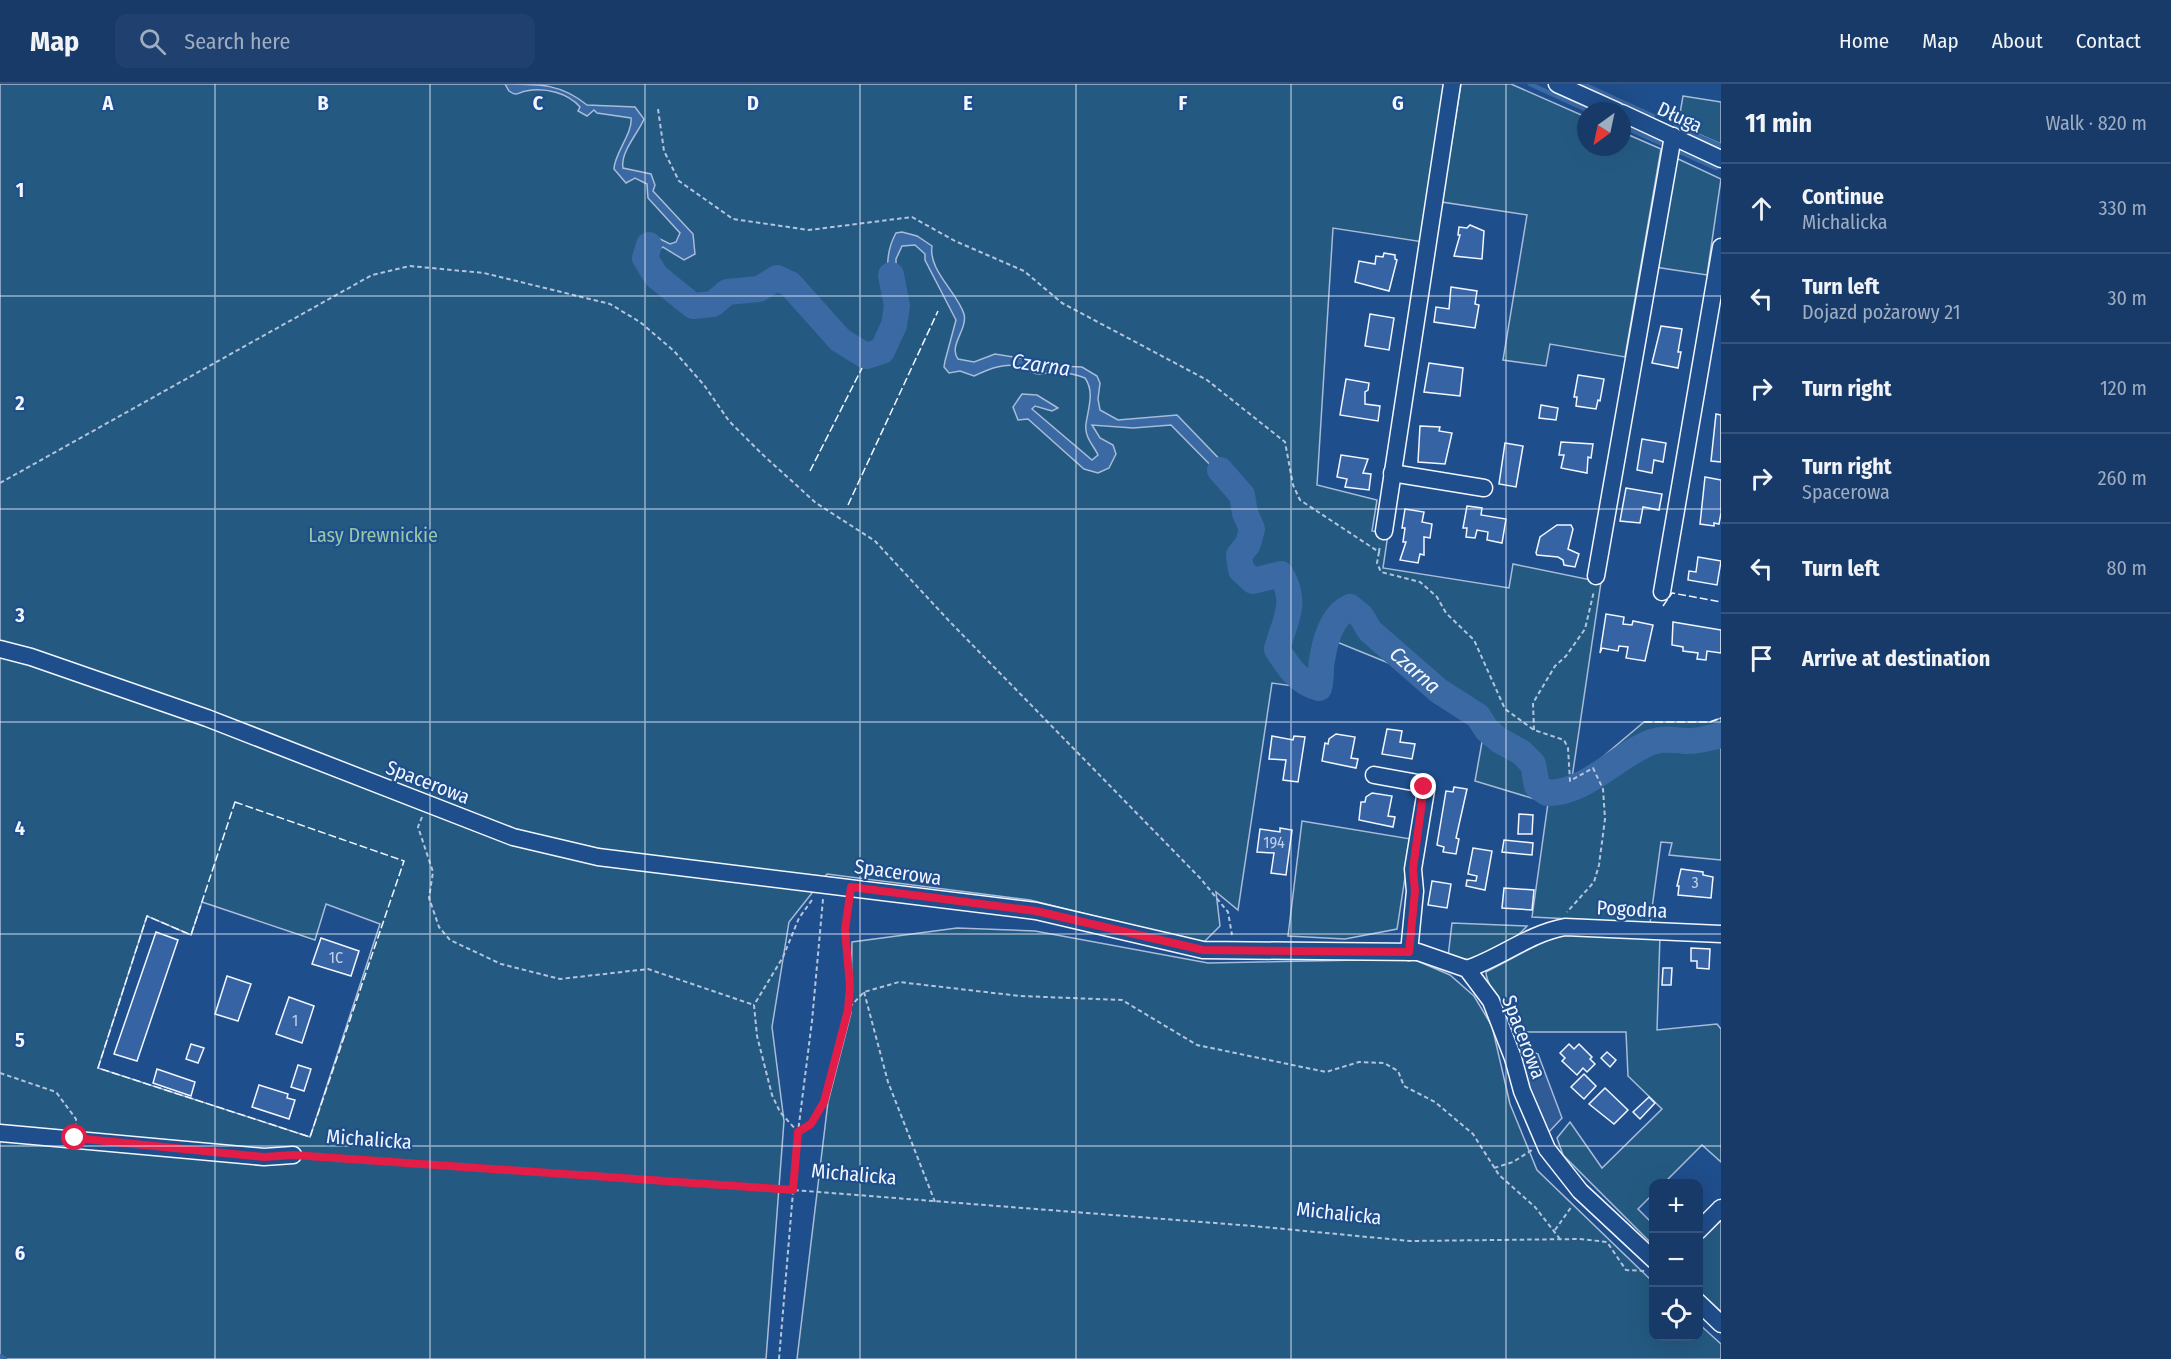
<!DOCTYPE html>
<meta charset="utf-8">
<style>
:root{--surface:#173a69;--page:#20416f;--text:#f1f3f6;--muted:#9eadc0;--line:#36547d}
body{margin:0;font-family:"Fira Sans Condensed",sans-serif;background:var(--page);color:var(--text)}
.controls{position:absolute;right:18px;bottom:18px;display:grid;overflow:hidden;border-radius:12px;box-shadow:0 6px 24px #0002}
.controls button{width:54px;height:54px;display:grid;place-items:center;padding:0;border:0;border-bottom:2px solid var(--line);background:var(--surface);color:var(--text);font:30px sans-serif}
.compass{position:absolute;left:1577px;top:18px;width:54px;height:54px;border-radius:50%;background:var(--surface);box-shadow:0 6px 24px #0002;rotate:213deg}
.stop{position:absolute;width:18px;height:18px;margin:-14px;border:4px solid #e11d48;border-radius:50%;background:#fff}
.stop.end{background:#e11d48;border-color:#fff;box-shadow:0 2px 6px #0008}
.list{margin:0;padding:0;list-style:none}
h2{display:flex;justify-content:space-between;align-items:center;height:78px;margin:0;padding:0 24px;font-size:26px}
h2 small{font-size:20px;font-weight:400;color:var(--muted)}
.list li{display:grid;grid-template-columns:39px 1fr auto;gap:18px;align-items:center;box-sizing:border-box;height:90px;padding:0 24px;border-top:2px solid var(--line)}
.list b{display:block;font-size:22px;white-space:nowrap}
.list p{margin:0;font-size:20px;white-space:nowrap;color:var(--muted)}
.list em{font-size:20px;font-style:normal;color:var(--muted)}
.icon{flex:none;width:33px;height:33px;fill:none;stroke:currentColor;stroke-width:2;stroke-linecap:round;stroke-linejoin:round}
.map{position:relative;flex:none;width:1721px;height:1275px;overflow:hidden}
header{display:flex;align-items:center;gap:36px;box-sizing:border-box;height:84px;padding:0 30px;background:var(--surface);border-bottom:2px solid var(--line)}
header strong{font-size:28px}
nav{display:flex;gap:33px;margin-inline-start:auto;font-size:21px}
.search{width:420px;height:54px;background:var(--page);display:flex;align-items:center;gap:15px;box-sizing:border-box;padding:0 21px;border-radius:12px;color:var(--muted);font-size:22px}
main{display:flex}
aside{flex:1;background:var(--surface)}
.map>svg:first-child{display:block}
</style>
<header>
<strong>Map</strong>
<div class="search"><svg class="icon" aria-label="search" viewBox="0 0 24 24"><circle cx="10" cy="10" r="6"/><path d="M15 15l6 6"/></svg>Search here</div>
<nav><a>Home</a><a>Map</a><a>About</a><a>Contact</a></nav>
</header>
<main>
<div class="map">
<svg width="1721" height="1275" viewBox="0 0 1721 1275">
<rect width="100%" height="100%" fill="#1f4e8c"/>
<g fill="#245a82" stroke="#a8bbd7" stroke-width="1.5" fill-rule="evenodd">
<path d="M 0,0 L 1444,0 L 1423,158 L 1333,144 L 1317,401 L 1377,416 L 1372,447 L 1388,450 L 1383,484 L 1509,504 L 1513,480 L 1601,498 L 1572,694 L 1586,687 L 1644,638 L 1710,638 L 1721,634 L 1721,776 L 1669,771 L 1672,759 L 1661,758 L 1650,839 L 1532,833 L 1548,719 L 1475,697 L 1484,647 L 1391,580 L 1337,558 L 1329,589 L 1330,607 L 1272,599 L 1238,826 L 1216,808 L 1220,842 L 1203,859 L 1030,816 L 827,790 L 789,838 L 772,943 L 784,1037 L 766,1275 L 0,1275 ZM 202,818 L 315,856 L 326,820 L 380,840 L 310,1053 L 98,984 L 147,832 L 191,851 Z"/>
<polygon points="1461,0 1511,0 1586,33 1586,63 1622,63 1622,48 1661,65 1625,273 1550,260 1546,282 1503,276 1527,131 1442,118"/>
<polygon points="1683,12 1721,18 1721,60 1678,41"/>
<polygon points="1674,73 1721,95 1707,191 1655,183"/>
<polygon points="1302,737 1411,755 1397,845 1345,855 1288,852"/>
<path d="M 1452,839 L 1527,842 C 1517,854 1488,874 1472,875 C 1464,876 1456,874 1448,873 Z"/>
<polygon points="957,844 1035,847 1208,879 1413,875 1450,891 1474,912 1492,942 1510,1020 1537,1086 1653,1198 1654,1252 1698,1252 1699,1240 1721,1260 1721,1275 797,1275 828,1018 851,929 852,858"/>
<path d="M 1556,851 L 1660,851 L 1657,946 L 1717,940 L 1721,945 L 1721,1078 L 1702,1061 L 1664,1099 L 1654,1100 L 1653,1110 L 1638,1125 L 1653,1140 L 1653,1161 L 1563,1071 L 1557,1054 L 1570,1038 L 1602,1084 L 1662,1025 L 1628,992 L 1626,948 L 1513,948 C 1506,933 1486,901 1486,888 Z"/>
<polygon points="1721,1131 1721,1228 1699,1207 1698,1155"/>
</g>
<polygon fill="#305b95" stroke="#a8bbd7" stroke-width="1.5" points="1511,960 1538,970 1562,1034 1547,1050"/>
<g fill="#3b69a3" stroke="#a8bbd7" stroke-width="1.5">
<path d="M 505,0 C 541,0 561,0 587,21 L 635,23 L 644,35 C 639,48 620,68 623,84 L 651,90 L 655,101 L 653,107 L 693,150 L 695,170 L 684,176 L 663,163 L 654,167 L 657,184 L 662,190 L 649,195 L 637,161 L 645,151 L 650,150 L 670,160 L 676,158 L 680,149 L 648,114 L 647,100 L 635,94 L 626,99 L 614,85 C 614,70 633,49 631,34 L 597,29 L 594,26 L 587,32 L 578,27 L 580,23 C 568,9 545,3 526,7 C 519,8 517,13 509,7 Z"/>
<path d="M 902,148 L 917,152 L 932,162 C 928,186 957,208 964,230 C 968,245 948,262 958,275 L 974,278 L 995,270 L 1026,275 L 1036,281 L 1082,283 L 1097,292 L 1100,299 L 1098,315 L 1100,326 L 1118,336 L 1177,331 L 1231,387 L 1246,411 L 1238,414 L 1229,400 L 1171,341 L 1133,344 L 1092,341 L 1100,354 L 1113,361 L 1116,370 L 1109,384 L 1098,389 L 1084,385 L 1028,335 L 1018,336 L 1013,323 L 1022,310 L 1037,311 L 1058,324 L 1052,327 L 1035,322 L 1032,325 L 1092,376 L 1098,371 C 1094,362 1084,353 1086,340 C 1088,325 1095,308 1085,294 C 1071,288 1054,288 1039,290 C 1033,290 1028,285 1022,283 C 1005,278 989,285 974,292 L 960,287 L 949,289 L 944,283 L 945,277 L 956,236 L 925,176 L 925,170 L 915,161 L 902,162 L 896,175 L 896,203 L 902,210 L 900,226 L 893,222 C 889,197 882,174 896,149 Z"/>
</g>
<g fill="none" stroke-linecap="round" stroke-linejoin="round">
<g stroke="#3b69a3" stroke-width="4.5">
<polyline points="1530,0 1589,27"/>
<polyline points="1583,0 1653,32"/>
<polyline points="1622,42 1660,59"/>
<polyline points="1676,42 1721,62"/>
<polyline points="1678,67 1716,84"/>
<polyline points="0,1272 5,1275"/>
</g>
<g stroke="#3b69a3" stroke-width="26">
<polyline points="649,161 645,174 656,192 693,222 713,220 727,208 759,205 777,194 790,200 840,256 866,272 882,267 894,241 897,222 891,191"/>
<path id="s1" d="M 1220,386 L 1242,411 L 1245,429 L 1252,445 L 1248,460 L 1239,471 L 1241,486 L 1253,497 L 1281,490 C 1298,519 1285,536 1277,565 C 1287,581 1299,600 1319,604 C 1322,593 1320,585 1322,576 C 1325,557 1332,531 1350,523 L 1361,532 L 1370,547 L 1439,607 L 1478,632 L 1487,646 L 1499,656 L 1521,668 L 1533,680 L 1537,702 L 1547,709 C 1588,709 1616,671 1652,658 C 1663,654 1672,656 1684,657 C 1697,658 1709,654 1721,651"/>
</g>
</g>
<g fill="#3563a3" stroke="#f2f6ff" stroke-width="1.5">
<polygon points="1470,141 1484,147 1482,175 1454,172 1460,151 1458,151 1459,143 1467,144"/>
<polygon points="1384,169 1395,171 1395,175 1397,176 1389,207 1355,198 1359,177 1375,180 1376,172 1383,173"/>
<polygon points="1451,203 1477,207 1475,220 1479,221 1475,244 1434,238 1436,223 1449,225"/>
<polygon points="1370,230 1394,234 1389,266 1365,262"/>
<polygon points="1661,242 1682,245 1678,268 1681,268 1678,284 1652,279"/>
<polygon points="1429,279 1463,284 1460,312 1424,308"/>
<polygon points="1578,291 1604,295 1600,317 1598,316 1596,325 1576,322 1577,313 1574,313"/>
<polygon points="1346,295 1369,299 1368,306 1365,308 1365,320 1380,322 1378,337 1340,331"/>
<polygon points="1541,321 1558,324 1556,336 1539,334"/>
<polygon points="1716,330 1721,331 1721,378 1711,377"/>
<polygon points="1420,342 1440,343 1439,347 1452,349 1445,380 1418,378"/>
<polygon points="1642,355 1666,359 1663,378 1654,376 1652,389 1637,386"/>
<polygon points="1561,358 1593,360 1591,374 1588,373 1587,389 1561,384 1564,371 1559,371"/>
<polygon points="1505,359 1523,362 1516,403 1499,400"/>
<polygon points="1341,371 1368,375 1363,389 1371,390 1369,406 1345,403 1347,395 1337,393"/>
<polygon points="1705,393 1721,396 1721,429 1719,440 1714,439 1714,442 1700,440"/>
<polygon points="1626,404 1662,410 1659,426 1643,423 1640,439 1620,437"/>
<polygon points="1467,422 1482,424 1481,431 1506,435 1502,459 1487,456 1488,448 1477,446 1475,454 1466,453 1467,444 1463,444"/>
<polygon points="1405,425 1424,428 1422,438 1432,440 1430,454 1424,453 1424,471 1420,470 1418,479 1400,476 1406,458 1403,458 1405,444 1402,444"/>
<polygon points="1557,441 1571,441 1573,445 1568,465 1579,470 1575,483 1564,481 1563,476 1558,473 1537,471 1536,469 1540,453"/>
<polygon points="1698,473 1721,477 1717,501 1688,496 1689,487 1696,488"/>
<polygon points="1606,530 1624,533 1623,540 1632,541 1633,537 1653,541 1645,577 1626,574 1628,563 1619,562 1618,567 1602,564 1600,569"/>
<polygon points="1673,538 1721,546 1721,569 1707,567 1706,576 1697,575 1698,569 1683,567 1683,563 1672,561"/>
<polygon points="1387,645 1402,647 1400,658 1415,660 1412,675 1382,670"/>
<polygon points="1336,650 1355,653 1351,674 1358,675 1356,684 1322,677 1325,659 1328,660 1329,655"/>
<polygon points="1272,652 1293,656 1294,652 1305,653 1298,698 1283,696 1286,676 1269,675"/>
<polygon points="1454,703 1467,705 1456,754 1459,755 1456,770 1443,768 1444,763 1437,761 1446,707 1453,708"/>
<polygon points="1372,709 1392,712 1388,732 1395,733 1393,743 1359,736 1361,718 1365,718 1366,713"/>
<polygon points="1519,730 1533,731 1532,750 1518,750"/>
<polygon points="1280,744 1292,746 1286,791 1271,789 1274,769 1257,768 1260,745 1280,748"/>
<polygon points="1504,756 1533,759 1532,771 1502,768"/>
<polygon points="1473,764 1492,767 1485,806 1466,802 1467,796 1476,797 1477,792 1468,790"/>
<polygon points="1681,785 1703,788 1703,791 1713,793 1711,814 1678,811 1679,802 1677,802"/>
<polygon points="1432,797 1451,800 1447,824 1428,821"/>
<polygon points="1504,804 1534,806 1532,826 1502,824"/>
<polygon points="156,848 178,856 137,977 114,970"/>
<polygon points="321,854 359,867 351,892 312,880"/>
<polygon points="1691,864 1710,865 1709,885 1697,884 1697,877 1691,877"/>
<polygon points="1663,884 1672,884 1671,901 1662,901"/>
<polygon points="227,892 251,900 238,937 215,930"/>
<polygon points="289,913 314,922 302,959 276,950"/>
<polygon points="191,960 204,964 198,979 186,975"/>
<polygon points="1569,960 1574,965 1579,960 1592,973 1590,975 1595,980 1587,988 1583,984 1577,991 1562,977 1565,974 1560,969"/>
<polygon points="1607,968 1616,976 1610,983 1601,974"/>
<polygon points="298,981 311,985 304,1007 291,1003"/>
<polygon points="157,985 195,998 191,1012 153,999"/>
<polygon points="1584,990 1596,1002 1584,1015 1571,1003"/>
<polygon points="259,1001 288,1010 287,1014 295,1016 289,1035 252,1023"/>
<polygon points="1605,1004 1628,1026 1614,1040 1589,1020"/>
<polygon points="1649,1013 1655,1019 1640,1035 1633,1028"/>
</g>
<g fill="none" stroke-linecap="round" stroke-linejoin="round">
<g stroke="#f2f6ff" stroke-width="19">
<g id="minor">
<polyline points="1557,0 1617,27"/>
<polyline points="1622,29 1721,75"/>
<polyline points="1392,389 1484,404"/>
<polyline points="1384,447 1452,0"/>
<polyline points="1596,492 1673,52"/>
<polyline points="1662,508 1721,163"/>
<polyline points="0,565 31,573 207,634 513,753 598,773 1036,827 1203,866 1418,868 1467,885 1491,917 1513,974 1522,1007 1547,1065 1580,1107 1654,1176"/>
<polyline points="1374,691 1418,699 1426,706 1413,785 1415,807 1409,868"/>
<path d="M 1467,885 C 1502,873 1528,850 1565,843 L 1721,850"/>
<polyline points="0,1049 264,1073 293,1071"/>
<polyline points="1698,1147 1721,1124"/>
<polyline points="1698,1218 1721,1240"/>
</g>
</g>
<g stroke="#b3c4dc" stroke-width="2" stroke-dasharray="4.5 3" stroke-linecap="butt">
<polyline points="658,25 664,67 679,97 733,135 809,146 912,133 955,157 1024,187 1062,219 1207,296 1285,358 1293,401 1300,416 1379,468 1380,461"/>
<polyline points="0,399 372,191 410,182 484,189 610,220 640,238 674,267 704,301 729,337 762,370 816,419 875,457 951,539 1200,794 1228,828 1232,851"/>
<polyline points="1379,468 1377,479 1381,488 1420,498 1437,513 1446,529 1474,556 1505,625 1534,646 1564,656 1568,664 1570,697 1593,684 1603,705 1605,735 1599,781 1594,798 1567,828"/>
<polyline points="1534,646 1533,619 1555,582 1566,572 1585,545 1594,507"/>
<polyline points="422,733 418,743 433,788 429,814 439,843 450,856 501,880 560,895 648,885 754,921"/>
<polyline points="812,816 799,834 783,873 754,921 757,952 772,1011 780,1028 798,1048 811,1040 824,1018 847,926 864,908 899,898 1020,912 1122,916 1197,961 1326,988 1359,978 1384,979 1398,987 1404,1002 1435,1018 1473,1050 1499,1091 1535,1123 1560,1155"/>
<polyline points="864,908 888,998 935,1118"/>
<path d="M 847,926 C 851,890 844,855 849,818"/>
<polyline points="0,989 56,1008 76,1035 76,1040"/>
<polyline points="308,1072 793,1106 1253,1142 1410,1157 1580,1155 1607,1158 1626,1186 1645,1187"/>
<polyline points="1494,1084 1513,1078 1532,1066"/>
<polyline points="1555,1146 1572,1122"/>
<polyline points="779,1275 798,1048 812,937 823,815"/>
</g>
<use href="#minor" stroke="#1f4e8c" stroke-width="16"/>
<g stroke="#f2f6ff" stroke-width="1.5" stroke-dasharray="8 3" stroke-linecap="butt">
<polyline points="810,387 862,284"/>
<polyline points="848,421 938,227"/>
<polyline points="1663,522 1672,509 1721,518"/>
<polyline points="1644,638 1710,638 1721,634"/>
<polygon points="235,718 404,777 310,1053 98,984 147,832 191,851"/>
</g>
</g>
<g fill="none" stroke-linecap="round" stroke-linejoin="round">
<polyline stroke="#e11d48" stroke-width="8" points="75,1054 264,1073 293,1071 793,1106 798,1048 811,1040 824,1018 848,926 850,902 845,846 851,803 1036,827 1203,866 1409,868 1415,807 1413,785 1424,703"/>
</g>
<path fill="none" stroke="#f2f6ff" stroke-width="1.5" stroke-opacity="0.55" d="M 215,0 L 215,1275M 430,0 L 430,1275M 645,0 L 645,1275M 860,0 L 860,1275M 1076,0 L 1076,1275M 1291,0 L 1291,1275M 1506,0 L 1506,1275M 0,212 L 1721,212M 0,425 L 1721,425M 0,638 L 1721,638M 0,850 L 1721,850M 0,1062 L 1721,1062"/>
<g text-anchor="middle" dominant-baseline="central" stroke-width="4.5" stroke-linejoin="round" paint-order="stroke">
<g font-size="16" fill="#c3d1e8">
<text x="1274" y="758">194</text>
<text x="1695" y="798">3</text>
<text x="336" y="873">1C</text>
<text x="295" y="936">1</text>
</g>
<g font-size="20" fill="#f2f6ff" stroke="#1f4e8c">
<text transform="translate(1680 33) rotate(25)">Długa</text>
<text transform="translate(428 698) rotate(21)">Spacerowa</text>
<text transform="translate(898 788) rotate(8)">Spacerowa</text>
<text transform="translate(1632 825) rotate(3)">Pogodna</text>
<text transform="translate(1524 953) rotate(69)">Spacerowa</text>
<text transform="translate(369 1055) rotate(4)">Michalicka</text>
<text transform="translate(854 1090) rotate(5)">Michalicka</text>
<text transform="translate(1339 1129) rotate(6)">Michalicka</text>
</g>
<g font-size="20" fill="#97c8a6" stroke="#1f4e8c">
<text x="373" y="451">Lasy Drewnickie</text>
</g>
<g font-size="21" font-style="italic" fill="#f2f6ff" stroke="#1f4e8c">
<text transform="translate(1041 281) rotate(8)">Czarna</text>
<text stroke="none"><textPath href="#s1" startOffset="478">Czarna</textPath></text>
</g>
</g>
<g font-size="20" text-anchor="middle" font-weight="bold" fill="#f2f6ff" stroke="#1f4e8c" stroke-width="4.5" stroke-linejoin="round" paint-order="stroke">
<text x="108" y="26">A</text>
<text x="323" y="26">B</text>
<text x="538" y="26">C</text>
<text x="753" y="26">D</text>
<text x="968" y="26">E</text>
<text x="1183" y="26">F</text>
<text x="1398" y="26">G</text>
<text x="20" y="113">1</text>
<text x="20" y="326">2</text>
<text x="20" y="538">3</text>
<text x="20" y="751">4</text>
<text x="20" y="963">5</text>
<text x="20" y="1176">6</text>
</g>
</svg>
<div class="controls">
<button>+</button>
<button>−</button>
<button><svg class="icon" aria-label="locate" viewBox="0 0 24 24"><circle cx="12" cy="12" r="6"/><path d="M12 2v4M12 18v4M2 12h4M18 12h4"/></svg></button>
</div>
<svg class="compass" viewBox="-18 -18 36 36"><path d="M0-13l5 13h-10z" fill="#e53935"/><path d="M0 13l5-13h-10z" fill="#9eadc0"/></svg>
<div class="stop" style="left:75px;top:1054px"></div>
<div class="stop end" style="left:1424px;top:703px"></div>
</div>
<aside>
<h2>11 min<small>Walk · 820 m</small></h2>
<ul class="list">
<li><svg class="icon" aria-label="ahead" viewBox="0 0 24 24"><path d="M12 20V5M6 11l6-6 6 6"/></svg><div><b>Continue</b><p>Michalicka</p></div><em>330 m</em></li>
<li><svg class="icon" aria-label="left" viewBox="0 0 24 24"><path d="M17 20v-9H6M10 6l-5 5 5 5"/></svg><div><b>Turn left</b><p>Dojazd pożarowy 21</p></div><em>30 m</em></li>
<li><svg class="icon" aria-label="right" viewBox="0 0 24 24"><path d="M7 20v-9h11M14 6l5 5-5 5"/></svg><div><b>Turn right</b></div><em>120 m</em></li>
<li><svg class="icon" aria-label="right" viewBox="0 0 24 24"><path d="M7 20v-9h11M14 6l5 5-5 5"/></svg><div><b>Turn right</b><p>Spacerowa</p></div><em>260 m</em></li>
<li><svg class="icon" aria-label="left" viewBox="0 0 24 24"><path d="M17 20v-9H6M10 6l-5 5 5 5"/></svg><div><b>Turn left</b></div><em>80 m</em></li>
<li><svg class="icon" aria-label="arrive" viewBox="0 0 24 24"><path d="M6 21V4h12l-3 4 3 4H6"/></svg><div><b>Arrive at destination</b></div></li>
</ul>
</aside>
</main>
